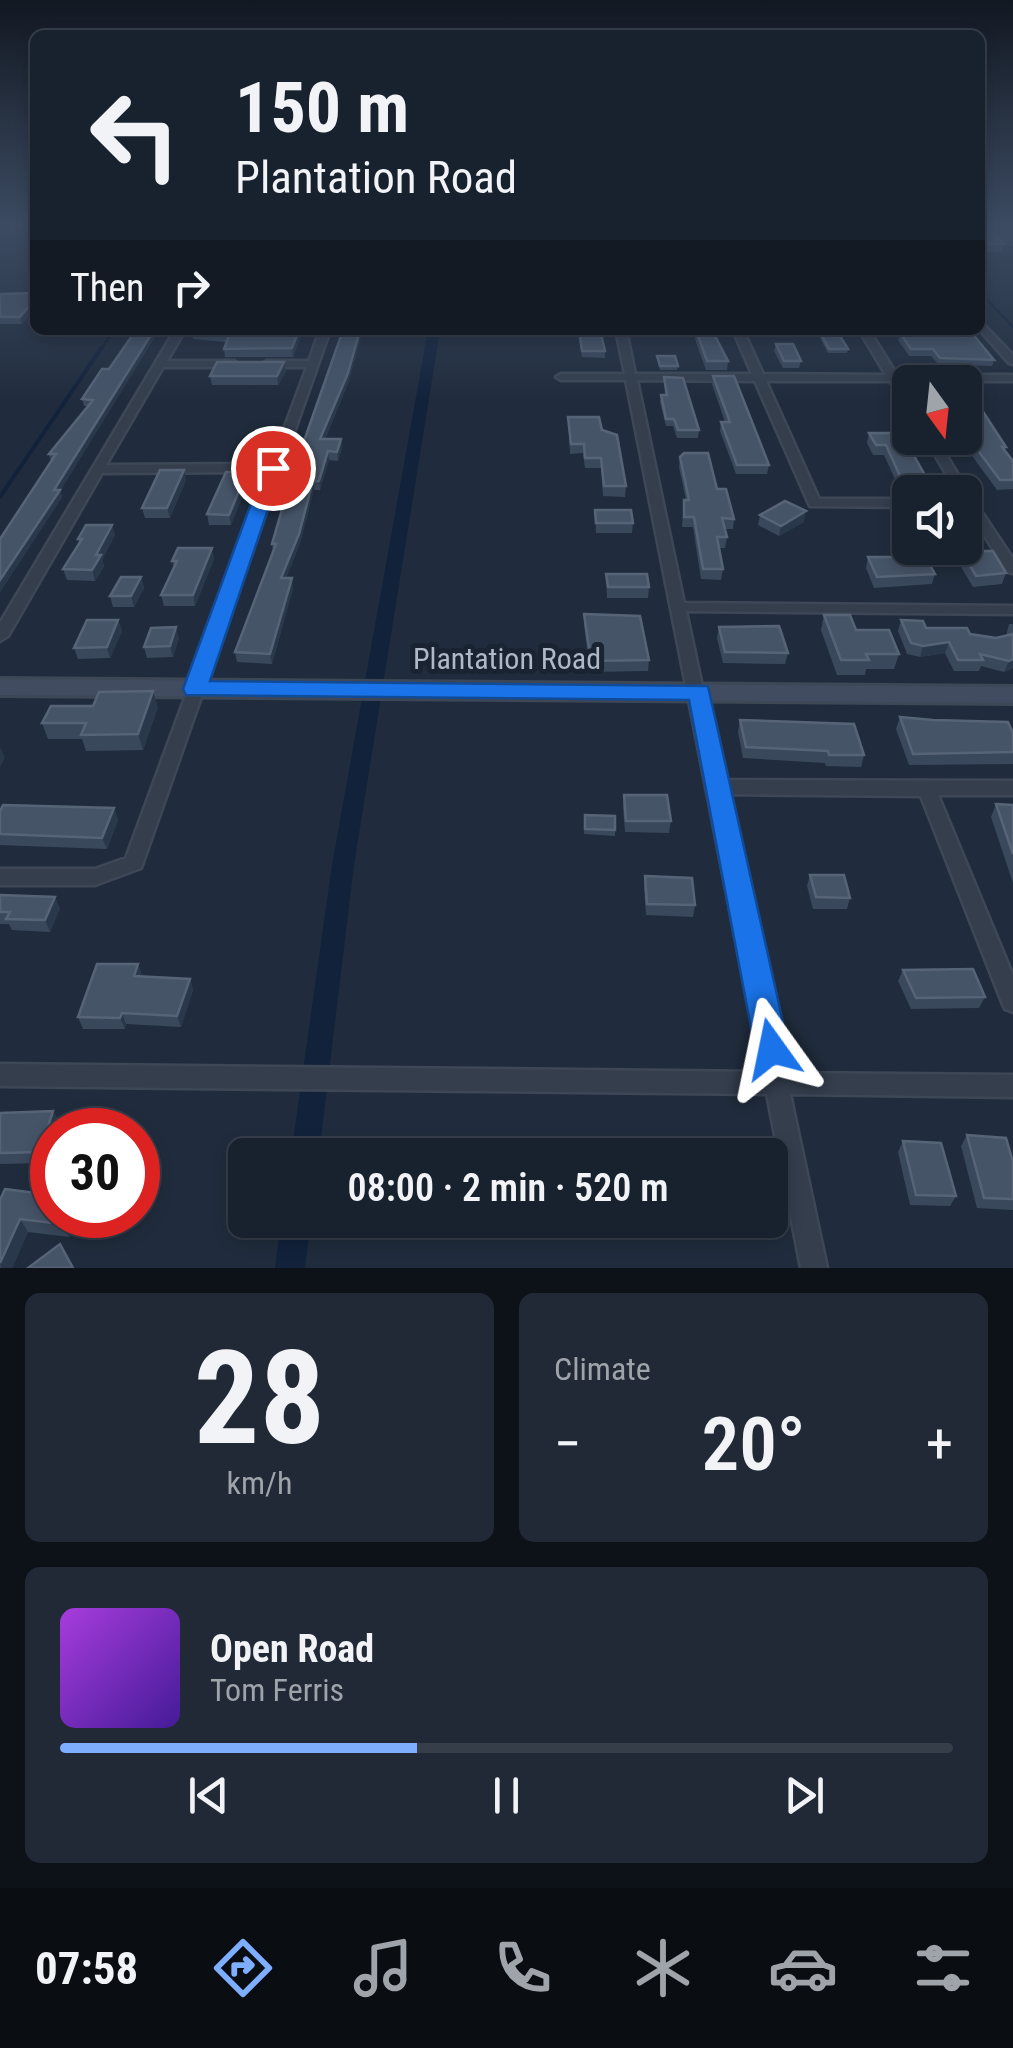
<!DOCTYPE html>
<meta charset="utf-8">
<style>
:root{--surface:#18212e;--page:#212936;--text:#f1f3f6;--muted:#9fa3aa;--line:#363e4a;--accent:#7daeff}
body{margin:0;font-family:"Roboto Condensed",sans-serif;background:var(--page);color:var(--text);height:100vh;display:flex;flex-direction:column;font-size:38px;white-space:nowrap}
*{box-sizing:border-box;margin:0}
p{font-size:32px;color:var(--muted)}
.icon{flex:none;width:55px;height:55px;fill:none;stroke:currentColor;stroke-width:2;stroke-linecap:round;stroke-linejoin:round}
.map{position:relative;height:1268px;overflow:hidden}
.sheet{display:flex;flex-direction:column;gap:25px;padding:25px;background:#0d1219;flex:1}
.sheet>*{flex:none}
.top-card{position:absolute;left:30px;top:30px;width:955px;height:305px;border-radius:15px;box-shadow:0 5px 15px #0003,0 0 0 2px var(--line);background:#18212e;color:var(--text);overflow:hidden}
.needle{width:65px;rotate:165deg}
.fabs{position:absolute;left:892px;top:365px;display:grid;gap:20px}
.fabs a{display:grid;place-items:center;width:90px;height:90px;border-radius:15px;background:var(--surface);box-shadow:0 5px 15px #0003,0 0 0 2px var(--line);font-size:50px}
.speed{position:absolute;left:30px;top:1108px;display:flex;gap:20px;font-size:50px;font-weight:700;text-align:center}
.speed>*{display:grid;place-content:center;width:130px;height:130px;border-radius:50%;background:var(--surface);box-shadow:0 5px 15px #0003,0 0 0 2px var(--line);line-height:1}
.speed .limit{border:15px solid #d22;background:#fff;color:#111}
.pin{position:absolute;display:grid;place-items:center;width:85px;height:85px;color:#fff;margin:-42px;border:5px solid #fff;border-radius:50%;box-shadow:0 2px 10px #0007}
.me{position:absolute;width:110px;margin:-55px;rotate:348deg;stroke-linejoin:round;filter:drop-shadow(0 0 8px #0008)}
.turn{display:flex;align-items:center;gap:35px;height:210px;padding:0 40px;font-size:45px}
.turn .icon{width:130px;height:130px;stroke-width:2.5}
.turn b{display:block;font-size:70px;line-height:85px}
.then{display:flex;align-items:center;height:95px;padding:0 40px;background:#0003;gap:20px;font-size:38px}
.big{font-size:75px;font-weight:600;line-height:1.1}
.sheet .tile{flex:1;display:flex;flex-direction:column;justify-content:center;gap:15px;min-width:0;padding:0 35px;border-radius:15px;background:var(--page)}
.sheet .dial{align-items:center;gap:0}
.dial b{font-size:130px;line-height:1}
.song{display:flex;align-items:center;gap:30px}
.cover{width:120px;height:120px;border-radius:15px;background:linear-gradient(135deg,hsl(280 70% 55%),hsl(260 70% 35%))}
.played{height:10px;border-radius:5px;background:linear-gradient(90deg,var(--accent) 40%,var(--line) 40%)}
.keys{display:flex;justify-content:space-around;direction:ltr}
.heat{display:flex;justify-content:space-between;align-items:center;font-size:55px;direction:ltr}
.sheet .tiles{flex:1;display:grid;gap:25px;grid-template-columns:1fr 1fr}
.tile:last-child{grid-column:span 2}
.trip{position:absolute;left:228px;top:1138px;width:560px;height:100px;border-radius:15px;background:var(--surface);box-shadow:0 5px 15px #0003,0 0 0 2px var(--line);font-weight:600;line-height:100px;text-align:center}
.menu{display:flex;height:160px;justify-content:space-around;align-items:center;background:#0a0d12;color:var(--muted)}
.menu .icon{width:70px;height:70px}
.menu .on{color:var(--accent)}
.menu b{font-size:45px;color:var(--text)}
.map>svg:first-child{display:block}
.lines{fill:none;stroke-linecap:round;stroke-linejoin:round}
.stream-far1{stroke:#12223b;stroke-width:2.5}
.stream{stroke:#12223b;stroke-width:4}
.canal{fill:#12223b;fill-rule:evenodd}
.street-casing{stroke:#3d4756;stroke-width:5}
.secondary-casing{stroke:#3d4756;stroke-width:6}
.street{fill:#343e4d;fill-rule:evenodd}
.secondary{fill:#414c60;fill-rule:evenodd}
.wall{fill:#3a485c}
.shaded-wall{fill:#2a384b}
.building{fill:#465468;stroke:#576477;stroke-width:2.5}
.route{fill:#1a73e8;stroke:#114b97;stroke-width:2.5}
.labels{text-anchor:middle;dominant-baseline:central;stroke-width:10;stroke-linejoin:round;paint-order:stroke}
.street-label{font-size:30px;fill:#afb8c9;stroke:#192331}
</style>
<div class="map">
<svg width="1013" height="1268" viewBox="0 0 1013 1268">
<rect width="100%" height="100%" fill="#202c3d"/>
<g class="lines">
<!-- stream-far1 -->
<path class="stream-far1" d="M980,292L1013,327
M101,349L114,330"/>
<!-- stream -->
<path class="stream" d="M0,497L102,347"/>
<!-- canal -->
<path class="canal" d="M428,330H440L354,865L319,1155H291L332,865Z
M281,1220H311L305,1268H275Z"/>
<defs>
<path id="street" d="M980,321L1013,355V364L1009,363L980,330Z
M175,330H185L167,361H234L239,364L234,367H163L106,465L271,464L307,367H267L262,364L267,361H309L320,330H330L141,868L95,885H0V869H95L126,858L268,472L102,473L8,636L0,641V623Z
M616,330H626L635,374H752L733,330H743L763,374L886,375L859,330H869L897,375H1013V381H901L910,396V408L906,407L890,381H766L819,499H910V507L810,506L755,381L637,380L684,603L1013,606V614L686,611L722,780L1013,781V795H938L1013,976V1012L1005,1009L1002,1002L921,796L725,794L785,1073L1013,1075V1097L790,1094L827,1268H801L767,1094L0,1086V1064L762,1072L626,380H561L556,377L561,374H625Z
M925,438H936L969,493L1013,559V573L1008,572L965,506V492H957Z"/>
<path id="secondary" d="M992,226H1005L1013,233V244Z
M0,679L1013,687V703L0,695Z"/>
</defs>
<!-- street casing -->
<use href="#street" class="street-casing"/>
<!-- secondary casing -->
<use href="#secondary" class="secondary-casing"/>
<!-- street -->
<use href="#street" class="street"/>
<!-- secondary -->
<use href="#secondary" class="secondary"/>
</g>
<!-- wall -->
<path class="wall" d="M980,226L1005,244L1002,252H980Z
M35,293L22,324H0V294Z
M136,330H159L60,491L62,497L0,592V539L51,462L49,454L88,406H84L82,399L109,369Z
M191,330H303L293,357H225L224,349L226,342L193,339Z
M578,330H600L605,351V358L582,357Z
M650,330H673V332H651Z
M696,330L728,361L727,370H706L695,339Z
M900,333L994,360L992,366L938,364L931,356H909L898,340Z
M821,334L848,349L847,353H828L820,338Z
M776,344L801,361L799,368H783L774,351Z
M657,356L678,366L677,370H660Z
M286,371L278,385H212L210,376Z
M713,376L769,465L767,474H736L720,431L721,422H725L712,384Z
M664,377L699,430L698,438H677L673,426H666L660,402L661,395H665Z
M349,381L325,439H341L342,448L338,461L329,460L320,490H314L300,543L286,578L293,588L272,664L237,662L235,652L273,551L272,544Z
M965,393L1006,447L1005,450L1013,461V489L997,490L959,438H965Z
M568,417L602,430L626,486L625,497L603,496L601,468H585L583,453L570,454Z
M869,433L926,477L923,487L898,486L884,455H873L867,443Z
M680,457L717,489L734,519L733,529H725L727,537L725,548H719L723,569L721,580L701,579L693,527H682L684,500H686L679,467Z
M186,480L170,518H145L142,508Z
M248,482L231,525H209L207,514Z
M595,510L633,523L632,533H596Z
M965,511L974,527L970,537H965Z
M760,515L804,522L779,536L758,525Z
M112,525L115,535L102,560L104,566L95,581L67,580L63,569L80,543L78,539Z
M898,551L935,574L932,584L874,588L866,568L868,557H896Z
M961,551L1006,573L1002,584L973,587L958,562Z
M214,559L195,606H164L161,595L174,568L172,561Z
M606,574L649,587L648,598H607Z
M141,577L144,588L134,607H113L110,596Z
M584,614L649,660L648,671L590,672L584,625Z
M824,615L856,630L899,654L894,669H866L865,675H837L821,630Z
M118,620L122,631L110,658L78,659L74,648Z
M901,620L926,628L996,638L1006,636L1009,624H1013V668L1004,672L981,666L979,671H954L945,653L920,657L907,654L898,631Z
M719,627L788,653L785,664L723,663L717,638Z
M179,638L173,657L147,658L144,647Z
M158,707L143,750L86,751L82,739H48L42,723Z
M900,717L1013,733V764L909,765L896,729Z
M740,720L864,755L861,767L826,766L825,763L743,758L738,732Z
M624,795L671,821L669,833L625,832L623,807Z
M996,804L1013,805V883L991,817Z
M114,808L118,820L107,849L0,845V811Z
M585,815L615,816V836L584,834Z
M810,875L850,898L847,909H813L807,886Z
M645,876L695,905L693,917L646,915L644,888Z
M0,895L60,908L50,932L12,930L9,924H0Z
M138,964L142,976L190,979L193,990L181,1027L126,1024L125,1029H83L78,1017Z
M903,970L985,997L979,1008L911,1009L898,981Z
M53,1111L59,1122L46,1163L0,1164V1113Z
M967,1135L1013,1162V1210L977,1208L961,1146Z
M903,1141L956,1196L950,1206L910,1205L898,1152Z
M0,1200L52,1215H90L69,1237L28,1232L12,1268H0Z"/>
<!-- shaded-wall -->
<path class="shaded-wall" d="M35,299V309L22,324L20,317Z
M154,330H159L60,491L62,497L0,592V580L54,490Z
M299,330H303L293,357L292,348Z
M360,330H363L349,381L321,447L320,439Z
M284,362L286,371L278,385L277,376Z
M341,439L342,448L338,461L337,452Z
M328,451L329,460L320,490L319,481Z
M184,470L186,480L170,518L167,508Z
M247,472L248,482L231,525L229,515Z
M313,481L314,490L300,543L282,588L281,578Z
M806,511L804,522L779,536L781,526Z
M112,525L115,535L102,560L104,566L95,581L92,570L96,555Z
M212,548L214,559L195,606L193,595Z
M141,577L144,588L134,607L131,596Z
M292,578L293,588L272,664L270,654Z
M118,620L122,631L110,658L107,647Z
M176,627L179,638L173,657L170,646Z
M949,642L945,653L920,657L923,646Z
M1013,659V668L1004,672L1009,661Z
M153,691L158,707L143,750L138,734Z
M0,747L5,758L0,767Z
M114,808L118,820L107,849L102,838Z
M55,897L60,908L50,932L45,920Z
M138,964L142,975L138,987L134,976Z
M190,979L193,990L181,1027L177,1016Z
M122,1013L126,1024L125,1029L120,1018Z
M53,1111L59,1122L57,1130H52V1143L46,1163L40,1152Z
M70,1215H90L69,1237L61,1224Z
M20,1219L28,1232L12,1268H1L0,1263Z"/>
<!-- building -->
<path class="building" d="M980,226H985L1005,244H980Z
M35,293V299L20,317H0V294Z
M136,330H154L54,490H60L0,580V539L56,454H49L93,400L82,399L102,369H109Z
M191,330H299L292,348L224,349L230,333Z
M343,330H360L348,373L320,439H341L337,452L328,451L319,481H313L299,534L281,578H292L270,654L235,652L276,544H272L291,478Z
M579,330H600L605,351H582Z
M696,330H712L728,361H707Z
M971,332L994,360L940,358L933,349H911L900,333Z
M821,334H839L848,349H829Z
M776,344H793L801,361H784Z
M657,356H675L678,366H660Z
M217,362H284L277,376H210Z
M713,376H734L769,465H737L721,422H730Z
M664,377L683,378L699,430H678L674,419H666L661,395H667Z
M965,393H971L1006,447H1002L1013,461V480H1000L965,433Z
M568,417H599L602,430L617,435L626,486H604L601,458H585L584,444H571Z
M869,433H901L926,477L900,476L886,445H876Z
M684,453H708L717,489H726L734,519L722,518L727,537H717L723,569H703L694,517H684V500H689L680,457Z
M160,470H184L167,508H142Z
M226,472H247L229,515L207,514Z
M785,501L806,511L781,526L760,515Z
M595,510H631L633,523H596Z
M965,511H966L974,527H965Z
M86,525H112L96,555H101L92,570L63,569L82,539H78Z
M178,548H212L193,595H161L177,561H172Z
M898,551H922L935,574L877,577L868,557H901Z
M961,551H993L1006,573L976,576Z
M606,574H647L649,587H608Z
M121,577H141L131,596H110Z
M584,614L640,616L649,660L591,661Z
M824,615H850L856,630H889L899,654H866L869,660H841Z
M87,620H118L107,647L74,648Z
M901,620L923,621L926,628H967L970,634L996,638L1013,634V659L1009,661L980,654L983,660H958L949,642L923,646L911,643Z
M779,626L788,653L725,652L719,627Z
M176,627L170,646L144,647L151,628Z
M153,691L138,734L81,735L86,723H42L51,706H93L99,692Z
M900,717L933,720L1008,722L1013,733V752L913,754Z
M740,720L854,724L864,755H829L828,751L746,747Z
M624,795H667L671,821H626Z
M996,804L1013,805V854Z
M3,805L114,808L102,838L0,834V811Z
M585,815L615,816V830L585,829Z
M810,875H844L850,898L816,897Z
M645,876L692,878L695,905L647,904Z
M0,895L55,897L45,920L6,919L10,912H0Z
M97,964H138L134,976L190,979L177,1016L122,1013L120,1018L78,1017Z
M973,969L985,997L916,998L903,970Z
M53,1111L40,1152L0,1153V1113Z
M967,1135L1006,1138L1013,1162V1199L984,1198Z
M903,1141L941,1143L956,1196L916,1195Z
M5,1189L52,1195V1215H70L61,1224L20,1219L0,1263V1200Z
M60,1244L73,1268H28Z"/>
<!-- sky -->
<linearGradient id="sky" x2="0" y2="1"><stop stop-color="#121822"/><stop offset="0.56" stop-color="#3c4b62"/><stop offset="1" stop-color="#3c4b62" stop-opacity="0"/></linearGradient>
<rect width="1013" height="403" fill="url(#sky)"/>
<!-- route -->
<path class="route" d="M273,462L282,468L210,681L708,686L789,1049L784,1060L772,1065L760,1060L755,1049L689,700L186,695L183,689L264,468Z"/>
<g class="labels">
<!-- street labels -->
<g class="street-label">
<text x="507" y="658">Plantation Road</text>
</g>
</g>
</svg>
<div class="fabs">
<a><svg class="needle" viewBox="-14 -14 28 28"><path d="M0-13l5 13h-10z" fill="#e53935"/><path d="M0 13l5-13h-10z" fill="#9fa3aa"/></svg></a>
<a><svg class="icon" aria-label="sound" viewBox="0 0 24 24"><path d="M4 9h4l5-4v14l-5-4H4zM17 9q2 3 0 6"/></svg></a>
</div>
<div class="speed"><div class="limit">30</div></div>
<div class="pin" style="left:273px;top:468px;background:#d93025"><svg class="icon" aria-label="arrive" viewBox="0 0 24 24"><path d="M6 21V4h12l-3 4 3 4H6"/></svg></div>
<svg class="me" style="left:772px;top:1049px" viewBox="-20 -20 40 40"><path d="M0-17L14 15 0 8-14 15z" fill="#1a73e8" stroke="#fff" stroke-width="4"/></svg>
<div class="trip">08:00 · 2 min · 520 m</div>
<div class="top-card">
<div class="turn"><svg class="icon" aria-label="left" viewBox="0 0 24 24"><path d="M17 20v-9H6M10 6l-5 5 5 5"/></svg><div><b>150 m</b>Plantation Road</div></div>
<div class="then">Then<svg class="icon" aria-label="right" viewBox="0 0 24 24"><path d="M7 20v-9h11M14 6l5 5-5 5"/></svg></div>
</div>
</div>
<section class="sheet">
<div class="tiles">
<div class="tile dial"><b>28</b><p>km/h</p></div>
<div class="tile"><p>Climate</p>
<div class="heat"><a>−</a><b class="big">20°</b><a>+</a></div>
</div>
<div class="tile">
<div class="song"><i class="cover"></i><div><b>Open Road</b><p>Tom Ferris</p></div></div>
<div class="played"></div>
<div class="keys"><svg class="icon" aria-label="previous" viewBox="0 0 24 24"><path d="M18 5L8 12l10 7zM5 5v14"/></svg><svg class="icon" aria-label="pause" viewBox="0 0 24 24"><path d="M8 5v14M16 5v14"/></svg><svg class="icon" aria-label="next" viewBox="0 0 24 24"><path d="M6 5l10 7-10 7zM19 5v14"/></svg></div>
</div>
</div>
</section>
<nav class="menu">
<b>07:58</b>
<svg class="icon on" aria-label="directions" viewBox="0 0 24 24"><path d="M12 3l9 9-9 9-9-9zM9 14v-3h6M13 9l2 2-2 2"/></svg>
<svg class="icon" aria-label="music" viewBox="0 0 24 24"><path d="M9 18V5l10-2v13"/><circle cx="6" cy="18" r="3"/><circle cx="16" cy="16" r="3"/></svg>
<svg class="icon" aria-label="phone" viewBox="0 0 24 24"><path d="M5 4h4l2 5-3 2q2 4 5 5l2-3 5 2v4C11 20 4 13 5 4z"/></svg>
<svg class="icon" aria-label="climate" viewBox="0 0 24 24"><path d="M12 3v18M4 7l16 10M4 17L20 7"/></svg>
<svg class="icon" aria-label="car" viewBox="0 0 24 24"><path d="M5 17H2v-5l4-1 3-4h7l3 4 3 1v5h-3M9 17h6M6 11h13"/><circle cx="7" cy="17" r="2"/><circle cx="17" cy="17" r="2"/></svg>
<svg class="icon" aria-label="filters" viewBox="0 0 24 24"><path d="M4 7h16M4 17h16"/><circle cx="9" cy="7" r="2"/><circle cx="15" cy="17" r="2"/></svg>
</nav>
